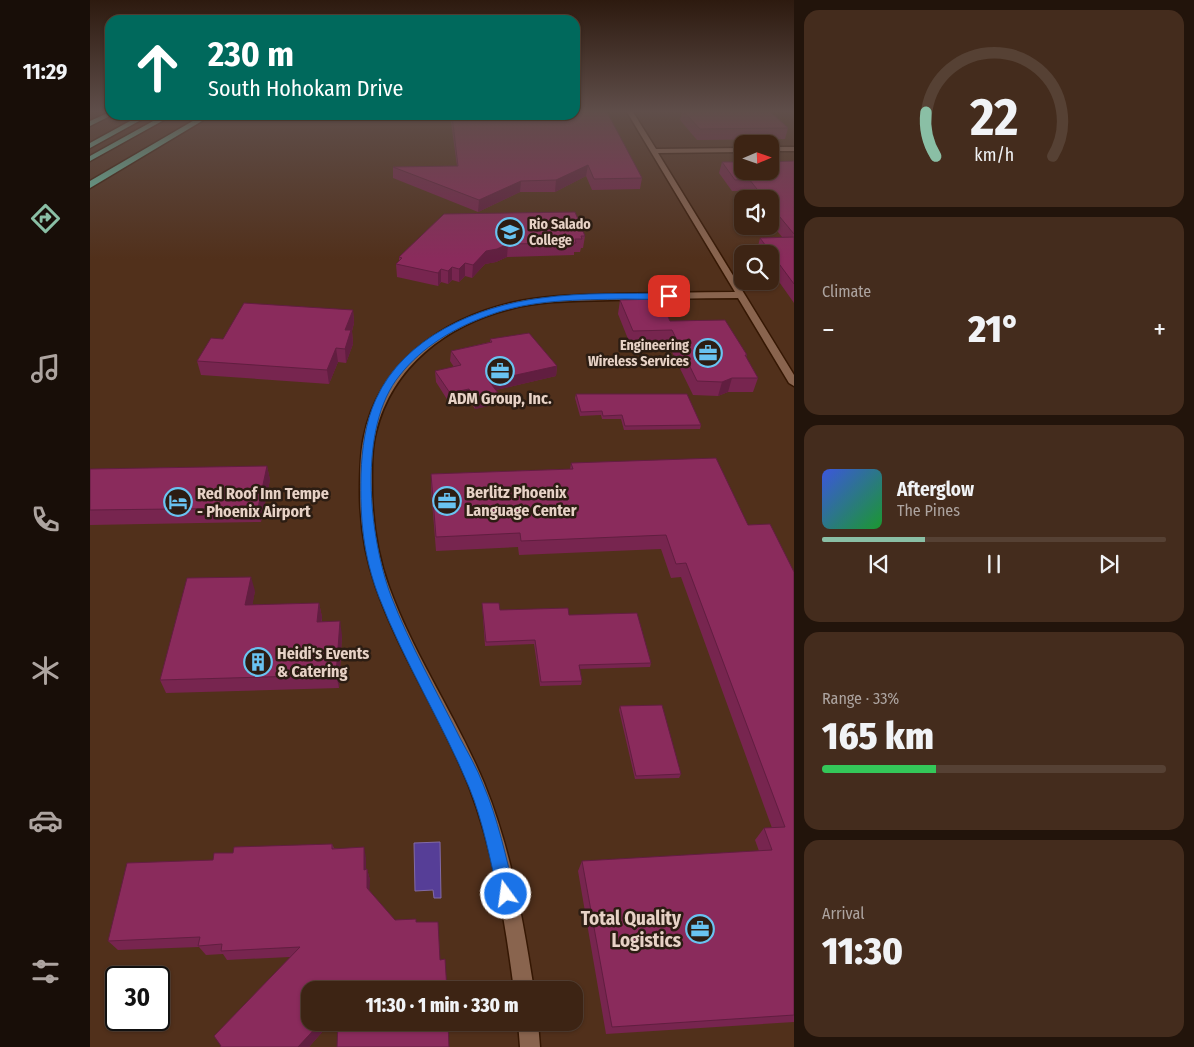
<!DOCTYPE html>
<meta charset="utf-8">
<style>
:root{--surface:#3d2414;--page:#442c1d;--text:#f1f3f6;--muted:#ada4a0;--line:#564134;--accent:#8abfa5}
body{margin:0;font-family:"Fira Sans Condensed",sans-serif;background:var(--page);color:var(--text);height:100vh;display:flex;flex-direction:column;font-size:19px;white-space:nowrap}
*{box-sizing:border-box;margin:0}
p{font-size:16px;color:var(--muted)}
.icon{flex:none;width:28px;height:28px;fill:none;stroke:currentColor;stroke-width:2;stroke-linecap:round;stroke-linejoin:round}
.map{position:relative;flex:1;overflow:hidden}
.panel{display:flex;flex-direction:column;gap:10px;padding:10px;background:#22140b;width:400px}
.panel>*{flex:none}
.guide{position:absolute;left:15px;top:15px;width:475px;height:105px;border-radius:15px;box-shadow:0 1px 4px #0004,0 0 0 1px var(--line);background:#00695c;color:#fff;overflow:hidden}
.needle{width:32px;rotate:88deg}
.tools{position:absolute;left:644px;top:135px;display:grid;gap:10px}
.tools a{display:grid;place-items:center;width:45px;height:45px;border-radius:10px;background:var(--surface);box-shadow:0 1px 4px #0004,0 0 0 1px var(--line);font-size:25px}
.speed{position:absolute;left:15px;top:966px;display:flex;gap:10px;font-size:25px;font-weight:700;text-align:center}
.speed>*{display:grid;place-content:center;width:65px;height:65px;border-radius:50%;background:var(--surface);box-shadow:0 1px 4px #0004,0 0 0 1px var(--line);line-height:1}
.speed .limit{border:2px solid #111;border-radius:8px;background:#fff;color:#111}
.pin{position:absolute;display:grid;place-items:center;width:42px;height:42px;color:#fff;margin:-21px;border-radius:10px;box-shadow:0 2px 8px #0006}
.me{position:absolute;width:55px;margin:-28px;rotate:346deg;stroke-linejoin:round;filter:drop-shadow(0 0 4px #0008)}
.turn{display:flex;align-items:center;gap:18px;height:105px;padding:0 20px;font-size:22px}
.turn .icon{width:65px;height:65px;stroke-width:2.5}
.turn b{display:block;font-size:35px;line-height:42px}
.big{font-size:38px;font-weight:800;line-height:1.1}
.panel .card{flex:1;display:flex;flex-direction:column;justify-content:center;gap:8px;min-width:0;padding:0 18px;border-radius:15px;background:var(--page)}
.panel .dial{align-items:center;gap:0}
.dial svg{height:130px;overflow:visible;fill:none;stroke:var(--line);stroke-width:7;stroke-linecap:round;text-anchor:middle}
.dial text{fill:var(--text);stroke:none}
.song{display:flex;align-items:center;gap:15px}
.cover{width:60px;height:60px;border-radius:8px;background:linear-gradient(135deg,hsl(230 70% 55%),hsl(130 70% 35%))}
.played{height:5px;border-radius:2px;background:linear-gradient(90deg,var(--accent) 30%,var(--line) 30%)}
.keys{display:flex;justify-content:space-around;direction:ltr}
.heat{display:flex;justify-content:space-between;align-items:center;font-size:28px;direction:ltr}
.charge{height:8px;border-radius:4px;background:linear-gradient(90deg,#34c759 33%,var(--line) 0)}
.trip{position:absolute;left:211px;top:981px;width:282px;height:50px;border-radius:15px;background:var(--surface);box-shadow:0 1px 4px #0004,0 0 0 1px var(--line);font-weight:800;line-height:50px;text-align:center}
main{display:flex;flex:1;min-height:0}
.tab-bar{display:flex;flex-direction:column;width:90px;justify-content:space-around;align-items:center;background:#180e08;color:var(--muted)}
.tab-bar .icon{width:35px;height:35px}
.tab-bar .selected{color:var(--accent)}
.tab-bar b{font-size:22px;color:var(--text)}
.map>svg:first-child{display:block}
.water{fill:#563e97;stroke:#826aa5}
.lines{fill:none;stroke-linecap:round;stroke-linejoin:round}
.street-casing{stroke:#351703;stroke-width:3}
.highway-casing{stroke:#351703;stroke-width:3}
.street{fill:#89644e;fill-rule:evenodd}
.highway{fill:#6ad0b2;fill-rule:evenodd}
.wall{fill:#77254f}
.shaded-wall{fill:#611e40}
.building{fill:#8a2b5c;stroke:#611e40}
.route{fill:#1a73e8;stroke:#114b97}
.labels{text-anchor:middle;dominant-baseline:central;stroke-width:5;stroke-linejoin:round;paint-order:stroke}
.far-poi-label{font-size:14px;font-weight:bold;fill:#e7d2c6;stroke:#2c1d13;text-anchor:start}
.poi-label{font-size:16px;font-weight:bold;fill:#e7d2c6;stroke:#2c1d13;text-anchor:start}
.near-poi-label{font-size:19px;font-weight:bold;fill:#e7d2c6;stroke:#2c1d13;text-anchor:end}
</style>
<main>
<nav class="tab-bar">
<b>11:29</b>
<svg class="icon selected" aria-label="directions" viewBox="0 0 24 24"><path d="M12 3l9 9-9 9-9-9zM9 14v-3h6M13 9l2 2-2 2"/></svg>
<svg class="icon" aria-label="music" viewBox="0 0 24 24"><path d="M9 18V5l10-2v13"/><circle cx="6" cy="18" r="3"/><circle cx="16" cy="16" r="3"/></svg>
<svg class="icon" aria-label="phone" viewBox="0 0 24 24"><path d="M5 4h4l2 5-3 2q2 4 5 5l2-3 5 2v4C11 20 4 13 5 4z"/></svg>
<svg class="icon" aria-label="climate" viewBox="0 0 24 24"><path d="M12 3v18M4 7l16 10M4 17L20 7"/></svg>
<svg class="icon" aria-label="car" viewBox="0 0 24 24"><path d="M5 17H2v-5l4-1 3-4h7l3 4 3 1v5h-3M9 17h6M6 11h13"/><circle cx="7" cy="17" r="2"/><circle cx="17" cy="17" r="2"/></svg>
<svg class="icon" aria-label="filters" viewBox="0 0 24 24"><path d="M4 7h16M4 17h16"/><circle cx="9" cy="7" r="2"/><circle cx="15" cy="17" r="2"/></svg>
</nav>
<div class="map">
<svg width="704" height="1047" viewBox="0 0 704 1047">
<rect width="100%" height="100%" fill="#51301b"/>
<!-- water -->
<path class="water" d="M350,842L351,898H344L343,890L325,891L324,843Z"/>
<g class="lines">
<defs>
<path id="street" d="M537,112H543L566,149L652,148V152L568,153L704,375V386L699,383L648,298C606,298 563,299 521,300C488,301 453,300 420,309C357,325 302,366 286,432C281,451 282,473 282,493C283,525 288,557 299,587C324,656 366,716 394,783C421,849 433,920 444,990H424C415,921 404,851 379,786C352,717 310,656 286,587C275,556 270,524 270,492C270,473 270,454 274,436C289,364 352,319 421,303C455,295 492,295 527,294C566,293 606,292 645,292Z
M680,147H704V151H680Z
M428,1022H448L450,1047H430Z"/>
<path id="highway" d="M20,112V115H22L0,126V121Z
M51,115H60L0,148V143Z
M74,115H83L0,161V156Z
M113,115H122L0,188V181Z"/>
</defs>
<!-- street casing -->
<use href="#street" class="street-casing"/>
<!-- highway casing -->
<use href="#highway" class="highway-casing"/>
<!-- street -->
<use href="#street" class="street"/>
<!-- highway -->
<use href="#highway" class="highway"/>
</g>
<!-- wall -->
<path class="wall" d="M592,112H681L698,128L695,139L607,140L590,120Z
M360,115H485L552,178L550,189L502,190L496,176L465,192H430L388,212L303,178V167L367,166Z
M704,161V303L680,269V254H669L667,250L670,238L692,237L680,222V199H662L656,191H642L629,173L632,162Z
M354,214L495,236L493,248H491L490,252H484V255L417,257L406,262L395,264L382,278L375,276L369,282L362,280L358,284L351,282L348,286L307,277L306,264L309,261V257Z
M530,300L580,321L657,355L656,357L668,378L663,392H638L628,396L603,395L578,344H540L528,314Z
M263,310L264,323L262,331L263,344L256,363L248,362L239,384L111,375L107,361L133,339Z
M400,339L467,366L466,376L406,390L407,404L385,409L379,400L360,404L346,382L345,371L364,367L360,361L361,351L400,342Z
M486,394L611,425L610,429L534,430L531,419H512L511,415L490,416L485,398Z
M481,463L658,525L704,572V1022L516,1034L488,871L492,861L669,851L665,840L674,828H682L591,577L581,578L571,549L429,555L428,547L346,551L341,489V474L480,469Z
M177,466L180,480L171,522L0,525V469Z
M165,591L162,605L229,603L232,617V622L252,635L249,688L76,693L70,680Z
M392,603L410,610L479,615L561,663L560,667L489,669L492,681L491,685L450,686L444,644L395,646Z
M530,706L591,774L589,778L545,779L529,710Z
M242,844L244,848L276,858V869H277L280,880L220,990V1022H241L219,1047L200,957L137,960L133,954L116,955L109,947L28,950L18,941L123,860L143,853Z"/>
<!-- shaded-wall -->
<path class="shaded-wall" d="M498,165L496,176L465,192L466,180Z
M431,181L430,192L388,212L389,200Z
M418,244L417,257L406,262L395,264L382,278L383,265L396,251Z
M375,263V276L369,282V269Z
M362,267V280L358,284V271Z
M351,269V282L348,286V273Z
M263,310L264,323L262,331L263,344L256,363L255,349V330Z
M246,348L248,362L239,384L237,370Z
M467,366L466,376L398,392L399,381Z
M642,378L638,392L628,396L632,382Z
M379,389V400L360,404V393Z
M408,393L407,404L385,409V398Z
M177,466L180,480L171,522L168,508Z
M161,577L165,591L160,619L155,605Z
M229,603L232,617L230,636L227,622Z
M250,621L252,635L249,688L246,675Z
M274,847L276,858V880L274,870Z
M277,869L280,880L279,898L277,888Z
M231,1022H241L219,1047H208Z"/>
<!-- building -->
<path class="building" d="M485,112H517L552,178L504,179L498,165L466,180L431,181L389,200L303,167L368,166L362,115H485Z
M594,112H681L698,128L610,129Z
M704,161V234L680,205V199H675L659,179L645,180L632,162H652V171H680V162Z
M485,212L495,236H491L492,239H485L486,243L418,244L407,249L396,251L383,265L375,263L369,269L362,267L358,271L351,269L348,273L306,264L312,258L309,257L354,214Z
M704,237V284L670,238Z
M570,299L580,321L635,320L657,355H655L668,378H642L632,382L607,381L582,330L543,331L530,300Z
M154,303L263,310L255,330H261L255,349L246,348L237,370L107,361L121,338L133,339Z
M439,333L467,366L399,381L408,393L385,398L379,389L360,393L345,371L371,365L361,351L402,342L400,339Z
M486,394H597L611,425L535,426L532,415L513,416L512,411L491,412Z
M626,458L658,525L680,524L704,572V1015L522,1027L492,861L682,850L674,828L695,827L596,563L586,564L576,535L431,541L430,533L346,537L341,474L483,469L481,463Z
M177,466L168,508L0,510V469Z
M161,577L155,605L229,603L227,622L250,621L246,675L70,680L97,578Z
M392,603H409L410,610L478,608L479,615L547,613L561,663L489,665L492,681L451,682L445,640L396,642Z
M572,705L591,774L546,776L530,706Z
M242,844V849L274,847V870L277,869V888L305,920L326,919V922H348L350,960L355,959L357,990H220V1022H231L208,1047H130L131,1046L124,1036L210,947L131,951L132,944L108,946L110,937L18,941L37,863L123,860L124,853H143L144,847Z
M248,1022H358L359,1047H247Z"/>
<!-- sky -->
<linearGradient id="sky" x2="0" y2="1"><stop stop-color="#2d1a0f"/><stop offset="0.43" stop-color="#5f4e4a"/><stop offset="1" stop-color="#5f4e4a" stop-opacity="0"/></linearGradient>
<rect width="704" height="259" fill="url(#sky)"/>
<!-- route -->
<path class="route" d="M579,293L582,294V298C567,300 551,299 535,299C489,300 441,299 397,316C364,328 332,347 310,375C267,427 279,537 301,596C320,645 347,692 370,738C378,753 387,768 393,784C408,819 416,857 425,894L422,900L416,903L411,900L408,894C400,859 393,821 379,787C352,722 314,662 289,597C273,555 270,519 271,474C272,449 275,423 286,399C314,337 387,306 451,298C493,292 537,294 579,293Z"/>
<!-- icons -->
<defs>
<symbol id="university-ring" viewBox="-11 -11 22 22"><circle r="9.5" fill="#2c1d13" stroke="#69c3f1" stroke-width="1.5"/><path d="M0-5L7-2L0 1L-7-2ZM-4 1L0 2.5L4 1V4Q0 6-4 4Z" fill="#69c3f1"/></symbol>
<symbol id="office-ring" viewBox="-11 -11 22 22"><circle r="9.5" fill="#2c1d13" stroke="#69c3f1" stroke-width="1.5"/><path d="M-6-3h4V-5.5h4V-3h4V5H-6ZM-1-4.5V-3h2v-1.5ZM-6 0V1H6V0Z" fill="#69c3f1"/></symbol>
<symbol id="hotel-ring" viewBox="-11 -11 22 22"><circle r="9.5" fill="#2c1d13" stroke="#69c3f1" stroke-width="1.5"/><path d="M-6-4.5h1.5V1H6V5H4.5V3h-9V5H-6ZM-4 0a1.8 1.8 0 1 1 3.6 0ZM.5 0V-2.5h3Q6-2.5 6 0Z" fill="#69c3f1"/></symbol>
<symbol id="building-ring" viewBox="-11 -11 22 22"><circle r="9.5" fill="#2c1d13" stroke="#69c3f1" stroke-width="1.5"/><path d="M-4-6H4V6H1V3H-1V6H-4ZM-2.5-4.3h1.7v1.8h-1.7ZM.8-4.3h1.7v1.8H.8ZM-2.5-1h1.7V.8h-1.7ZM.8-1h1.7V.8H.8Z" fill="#69c3f1"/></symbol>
</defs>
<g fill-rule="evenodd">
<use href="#university-ring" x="404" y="216" width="32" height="32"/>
<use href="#office-ring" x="602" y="337" width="32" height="32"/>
<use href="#office-ring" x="394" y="355" width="32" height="32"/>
<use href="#office-ring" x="341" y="485" width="32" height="32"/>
<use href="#hotel-ring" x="72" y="486" width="32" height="32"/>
<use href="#building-ring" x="152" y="646" width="32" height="32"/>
<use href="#office-ring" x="594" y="913" width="32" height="32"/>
</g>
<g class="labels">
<!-- far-poi labels -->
<g class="far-poi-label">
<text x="439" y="224">Rio Salado<tspan x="439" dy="16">College</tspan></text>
<text x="599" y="345" text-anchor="end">Engineering<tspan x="599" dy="16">Wireless Services</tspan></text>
</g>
<!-- poi labels -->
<g class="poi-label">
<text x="410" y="398" text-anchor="middle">ADM Group, Inc.</text>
<text x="376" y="492">Berlitz Phoenix<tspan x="376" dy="18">Language Center</tspan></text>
<text x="107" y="493">Red Roof Inn Tempe<tspan x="107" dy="18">- Phoenix Airport</tspan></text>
<text x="187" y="653">Heidi's Events<tspan x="187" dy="18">&amp; Catering</tspan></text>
</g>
<!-- near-poi labels -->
<g class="near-poi-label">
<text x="591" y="918">Total Quality<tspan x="591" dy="22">Logistics</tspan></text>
</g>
</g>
</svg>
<div class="tools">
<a><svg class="needle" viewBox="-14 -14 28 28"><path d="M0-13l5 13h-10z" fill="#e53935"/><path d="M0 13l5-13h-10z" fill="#ada4a0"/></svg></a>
<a><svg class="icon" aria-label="sound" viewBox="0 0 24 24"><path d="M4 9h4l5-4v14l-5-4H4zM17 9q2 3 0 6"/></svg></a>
<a><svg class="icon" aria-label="search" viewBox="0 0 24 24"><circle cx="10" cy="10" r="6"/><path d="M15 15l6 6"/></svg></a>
</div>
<div class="speed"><div class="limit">30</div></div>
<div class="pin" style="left:579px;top:296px;background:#d93025"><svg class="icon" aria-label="arrive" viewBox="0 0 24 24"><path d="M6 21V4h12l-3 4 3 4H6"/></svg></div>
<svg class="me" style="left:416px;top:894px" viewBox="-20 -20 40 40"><circle r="17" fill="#1a73e8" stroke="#fff" stroke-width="3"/><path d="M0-11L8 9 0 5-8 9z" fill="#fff"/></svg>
<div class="trip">11:30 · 1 min · 330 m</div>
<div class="guide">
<div class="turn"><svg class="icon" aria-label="ahead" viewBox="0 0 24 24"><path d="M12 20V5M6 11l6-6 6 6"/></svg><div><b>230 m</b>South Hohokam Drive</div></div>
</div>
</div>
<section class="panel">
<div class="card dial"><svg viewBox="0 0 100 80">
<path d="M14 69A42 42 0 1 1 86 69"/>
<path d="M14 69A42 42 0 0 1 8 42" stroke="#8abfa5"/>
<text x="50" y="56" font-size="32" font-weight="700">22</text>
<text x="50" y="72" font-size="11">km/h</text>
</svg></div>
<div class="card"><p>Climate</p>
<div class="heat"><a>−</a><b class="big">21°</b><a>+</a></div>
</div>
<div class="card">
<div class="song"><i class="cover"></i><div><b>Afterglow</b><p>The Pines</p></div></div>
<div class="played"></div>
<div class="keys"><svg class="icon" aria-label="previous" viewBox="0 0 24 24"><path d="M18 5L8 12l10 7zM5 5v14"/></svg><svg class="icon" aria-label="pause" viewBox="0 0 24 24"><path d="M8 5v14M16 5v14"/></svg><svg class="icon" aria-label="next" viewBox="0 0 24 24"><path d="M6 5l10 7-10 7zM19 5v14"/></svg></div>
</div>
<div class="card"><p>Range · 33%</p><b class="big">165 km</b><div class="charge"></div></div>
<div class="card"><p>Arrival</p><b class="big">11:30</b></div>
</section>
</main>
